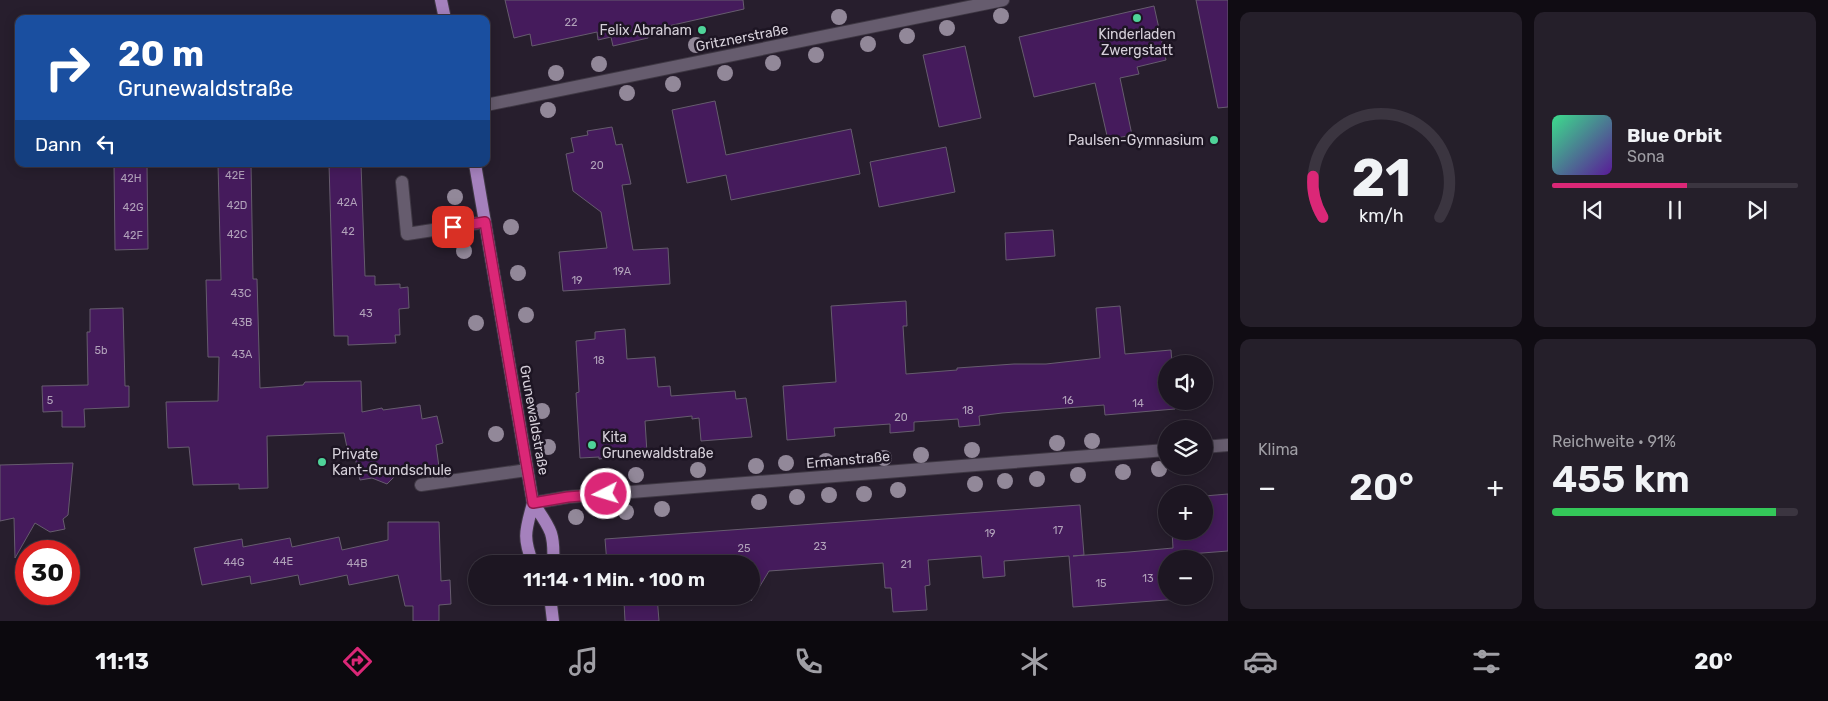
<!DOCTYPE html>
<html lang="de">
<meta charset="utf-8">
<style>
:root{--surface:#1d1622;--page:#251f2a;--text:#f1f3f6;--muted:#a09fa5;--line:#3b3540;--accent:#db2777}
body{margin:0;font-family:Rubik,sans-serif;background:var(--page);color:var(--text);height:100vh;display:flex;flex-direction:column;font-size:19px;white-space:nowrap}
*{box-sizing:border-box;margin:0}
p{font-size:16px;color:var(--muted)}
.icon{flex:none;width:28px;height:28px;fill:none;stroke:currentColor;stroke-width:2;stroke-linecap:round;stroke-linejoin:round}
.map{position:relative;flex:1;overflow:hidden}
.side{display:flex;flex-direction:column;gap:12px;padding:12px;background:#100c13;width:600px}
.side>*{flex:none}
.banner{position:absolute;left:15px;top:15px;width:475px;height:152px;border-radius:10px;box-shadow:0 2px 12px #0003,0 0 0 1px var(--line);background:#1a4fa0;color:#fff;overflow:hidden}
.controls{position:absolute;left:1158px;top:355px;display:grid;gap:10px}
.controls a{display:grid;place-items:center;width:55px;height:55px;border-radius:50%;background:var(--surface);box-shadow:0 2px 12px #0003,0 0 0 1px var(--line);font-size:25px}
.speed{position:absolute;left:15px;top:540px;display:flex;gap:10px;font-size:25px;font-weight:700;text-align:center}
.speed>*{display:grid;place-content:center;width:65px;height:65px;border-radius:50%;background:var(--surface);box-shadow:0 2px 12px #0003,0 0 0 1px var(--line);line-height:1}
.speed .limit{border:8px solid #d22;background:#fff;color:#111}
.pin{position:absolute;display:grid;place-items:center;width:42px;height:42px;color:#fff;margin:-21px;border-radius:10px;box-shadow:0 2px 8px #0006}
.me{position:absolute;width:55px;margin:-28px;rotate:265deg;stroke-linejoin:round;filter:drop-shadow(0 0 4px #0008)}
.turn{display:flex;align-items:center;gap:18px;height:105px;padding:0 20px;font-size:22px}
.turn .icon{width:65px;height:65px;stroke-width:2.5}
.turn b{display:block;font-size:35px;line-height:42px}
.then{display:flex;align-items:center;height:48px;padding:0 20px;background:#0003;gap:10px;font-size:19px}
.big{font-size:38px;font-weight:600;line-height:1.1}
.side .card{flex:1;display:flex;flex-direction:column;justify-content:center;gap:8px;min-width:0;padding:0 18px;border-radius:10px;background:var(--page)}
.side .dial{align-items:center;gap:0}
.dial svg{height:130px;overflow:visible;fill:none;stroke:var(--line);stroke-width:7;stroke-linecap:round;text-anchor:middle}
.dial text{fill:var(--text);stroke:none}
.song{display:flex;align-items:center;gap:15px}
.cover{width:60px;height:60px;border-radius:8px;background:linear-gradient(135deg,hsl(150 70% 55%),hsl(270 70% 35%))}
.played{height:5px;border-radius:2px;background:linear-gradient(90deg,var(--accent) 55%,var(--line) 55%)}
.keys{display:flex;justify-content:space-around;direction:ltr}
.heat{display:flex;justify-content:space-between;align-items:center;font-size:28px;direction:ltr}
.charge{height:8px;border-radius:4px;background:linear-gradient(90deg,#34c759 91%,var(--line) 0)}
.side .tiles{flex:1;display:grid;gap:12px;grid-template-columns:repeat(2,1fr)}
.trip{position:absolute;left:468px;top:555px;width:292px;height:50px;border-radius:25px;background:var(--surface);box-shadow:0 2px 12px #0003,0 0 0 1px var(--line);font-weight:600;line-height:50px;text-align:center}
.tab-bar{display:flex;height:80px;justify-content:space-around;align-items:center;background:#0c090e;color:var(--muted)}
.tab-bar .icon{width:35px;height:35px}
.tab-bar .selected{color:var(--accent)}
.tab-bar b{font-size:22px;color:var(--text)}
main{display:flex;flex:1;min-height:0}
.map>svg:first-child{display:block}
.building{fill:#451b5c;stroke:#665c6e}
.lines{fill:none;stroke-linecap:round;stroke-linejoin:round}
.minor-casing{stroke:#3f3844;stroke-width:14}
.major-casing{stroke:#3f3844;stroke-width:14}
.minor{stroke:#665c6e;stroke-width:12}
.major{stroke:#a581bd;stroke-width:12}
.tree{fill:#928899}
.route-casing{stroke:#8e194d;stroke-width:12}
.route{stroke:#db2777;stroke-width:9}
.poi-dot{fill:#4fd399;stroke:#1d1523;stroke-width:2}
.labels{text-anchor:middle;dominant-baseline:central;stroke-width:5;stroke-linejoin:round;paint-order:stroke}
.number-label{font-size:11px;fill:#b1a2ba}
.poi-label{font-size:14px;fill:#d5cfd9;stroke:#1d1523;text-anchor:end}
.street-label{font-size:14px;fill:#d5cfd9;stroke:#1d1523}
</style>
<main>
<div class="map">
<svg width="1228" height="621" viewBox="0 0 1228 621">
<rect width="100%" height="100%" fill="#271e2d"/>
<!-- building -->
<path class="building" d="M505,0H743L744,9L646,31L648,38L613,46L611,37L598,40L597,32L532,46L530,34L514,38Z
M1196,0H1228V107L1218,108Z
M1154,6L1166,60L1137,67L1139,74L1120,78L1132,135L1108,140L1095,83L1034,97L1019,37Z
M965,46L981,118L939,127L923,55Z
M715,101L726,155L851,129L860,174L731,200L726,175L687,183L672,110Z
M612,127L616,145L622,144L631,184L622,185L633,250L668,248L670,284L563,291L559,252L607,248L601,212L573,191L566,154L574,152L571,138L588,135L587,131Z
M946,147L955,192L879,207L870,162Z
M114,164H147L148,249L115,250Z
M218,164H251L253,279H257L260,388L303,385L305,382L361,381L362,412L382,408L383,410L420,405L422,419L437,416L443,443L436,445L439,467L396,475L387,484L372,478L360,480L355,457H349L344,433L267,436L268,488L239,489V484L193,485L189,447L168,448L166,402L218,401L219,357H208L206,280H221Z
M329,164H361L365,276H375V285L400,284V288L408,287L409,308L399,309L400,335H395L396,343L348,345V336H334Z
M1053,230L1055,256L1006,260L1005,233Z
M906,301L907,326H903L906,374L957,370V368L1014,364H1046L1100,358L1096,308L1120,306L1125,354L1171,350L1172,364H1166V401H1175V409L1105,415L1104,405L1002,413L979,416L980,425L959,427L958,419L914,422V431L890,433V424L834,428L835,436L787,440L783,386L836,382L831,306Z
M123,308L125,386H129V407L84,409L85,427H62V411L43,412L42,386L88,385L87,332H90V309Z
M625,329L627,359L655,357L658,387L670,386L671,396L735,391L736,399L746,398L752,437L701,441L699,418L692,419V416L645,421L647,453L599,459V457L580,458L576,393L579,392L576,341L595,339V332Z
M73,463L68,515L63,519L65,529L50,532L35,523L15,558L14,518L0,521V465Z
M1228,494V551L1189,554L1190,559H1166V596H1192L1193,598L1073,607L1069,556L1004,561L1005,576L983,578L981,556L928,560L930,585L925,586L927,610L893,612L891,588H885L883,563L769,571L751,601V564H607L605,539L1080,505L1084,555L1073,556L1129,552L1173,548L1172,531H1204V496Z
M388,522H439L441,581L450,580L451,604L439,605V621H413V606H405L398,575L349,585L347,575L300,585L298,575L251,584L250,576L202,585L194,548L242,539L243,547L290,538L292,547L339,537L342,550L388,540Z
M610,596H657L659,621H625L624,602L610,603Z"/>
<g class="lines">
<defs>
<path id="minor" d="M486,105L1003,0
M402,182L407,234L485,222
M1204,447L1228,445
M421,485L527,470
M533,503L568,497L1166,450"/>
<path id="major" d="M441,0L445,19
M475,164L533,503C526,530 522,536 533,564
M533,503C550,528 555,532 553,564
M550,596L553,621"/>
</defs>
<!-- minor casing -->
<use href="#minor" class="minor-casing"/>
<!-- major casing -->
<use href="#major" class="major-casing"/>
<!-- minor -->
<use href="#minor" class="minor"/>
<!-- major -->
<use href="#major" class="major"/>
</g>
<!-- trees -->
<g class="tree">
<circle cx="1001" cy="16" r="8"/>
<circle cx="839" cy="17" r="8"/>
<circle cx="947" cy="28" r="8"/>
<circle cx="907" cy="36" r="8"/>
<circle cx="868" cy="44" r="8"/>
<circle cx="696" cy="45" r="8"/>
<circle cx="816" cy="55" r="8"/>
<circle cx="773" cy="63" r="8"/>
<circle cx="599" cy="64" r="8"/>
<circle cx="556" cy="73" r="8"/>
<circle cx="725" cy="73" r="8"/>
<circle cx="673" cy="84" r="8"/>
<circle cx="627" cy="93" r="8"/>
<circle cx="548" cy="110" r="8"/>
<circle cx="455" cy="197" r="8"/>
<circle cx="511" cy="227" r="8"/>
<circle cx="464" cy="251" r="8"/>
<circle cx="518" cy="273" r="8"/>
<circle cx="526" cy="315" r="8"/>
<circle cx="476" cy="323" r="8"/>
<circle cx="542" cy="411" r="8"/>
<circle cx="496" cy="434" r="8"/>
<circle cx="1092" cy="441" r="8"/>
<circle cx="1057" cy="443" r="8"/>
<circle cx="548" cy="447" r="8"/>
<circle cx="972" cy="450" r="8"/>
<circle cx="921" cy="455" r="8"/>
<circle cx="884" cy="458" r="8"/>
<circle cx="826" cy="461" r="8"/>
<circle cx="786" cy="463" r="8"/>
<circle cx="756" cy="466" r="8"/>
<circle cx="1159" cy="469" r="8"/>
<circle cx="698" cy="470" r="8"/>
<circle cx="1123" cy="472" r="8"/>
<circle cx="636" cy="475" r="8"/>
<circle cx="1078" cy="475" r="8"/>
<circle cx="1037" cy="479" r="8"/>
<circle cx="1005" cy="481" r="8"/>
<circle cx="975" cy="484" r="8"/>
<circle cx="898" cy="490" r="8"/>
<circle cx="864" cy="494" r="8"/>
<circle cx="829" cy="495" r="8"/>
<circle cx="797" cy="497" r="8"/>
<circle cx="759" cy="502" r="8"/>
<circle cx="662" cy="509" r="8"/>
<circle cx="626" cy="512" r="8"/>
<circle cx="576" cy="517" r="8"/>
</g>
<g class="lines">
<defs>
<path id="route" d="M453,227L485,222L533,503L568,497L606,494"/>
</defs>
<!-- route casing -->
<use href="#route" class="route-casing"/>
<!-- route -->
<use href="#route" class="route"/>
</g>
<!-- markers -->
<g class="poi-dot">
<circle cx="1137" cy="18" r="5"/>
<circle cx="702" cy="30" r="5"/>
<circle cx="1214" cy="140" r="5"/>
<circle cx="592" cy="445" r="5"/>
<circle cx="322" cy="462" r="5"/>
</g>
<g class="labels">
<!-- number labels -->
<g class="number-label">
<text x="571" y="22">22</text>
<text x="597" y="165">20</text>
<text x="235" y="175">42E</text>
<text x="131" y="178">42H</text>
<text x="347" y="202">42A</text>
<text x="237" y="205">42D</text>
<text x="133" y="207">42G</text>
<text x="348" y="231">42</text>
<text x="237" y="234">42C</text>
<text x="133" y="235">42F</text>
<text x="622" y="271">19A</text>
<text x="577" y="280">19</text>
<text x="241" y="293">43C</text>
<text x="366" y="313">43</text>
<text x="242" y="322">43B</text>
<text x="101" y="350">5b</text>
<text x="242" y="354">43A</text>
<text x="599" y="360">18</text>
<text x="50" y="400">5</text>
<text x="1068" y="400">16</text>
<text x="1138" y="403">14</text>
<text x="968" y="410">18</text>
<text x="901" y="417">20</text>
<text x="1058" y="530">17</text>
<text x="990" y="533">19</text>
<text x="820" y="546">23</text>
<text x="744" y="548">25</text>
<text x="283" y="561">44E</text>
<text x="234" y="562">44G</text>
<text x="357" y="563">44B</text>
<text x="906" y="564">21</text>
<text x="1148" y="578">13</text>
<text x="1101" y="583">15</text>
</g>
<!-- poi labels -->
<g class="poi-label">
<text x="692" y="30">Felix Abraham</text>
<text x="1137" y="34" text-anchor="middle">Kinderladen<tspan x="1137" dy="16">Zwergstatt</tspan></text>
<text x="1204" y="140">Paulsen-Gymnasium</text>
<text x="602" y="437" text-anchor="start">Kita<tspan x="602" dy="16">Grunewaldstraße</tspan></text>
<text x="332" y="454" text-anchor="start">Private<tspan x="332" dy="16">Kant-Grundschule</tspan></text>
</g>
<!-- street labels -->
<g class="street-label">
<text transform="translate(742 38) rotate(-11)">Gritznerstraße</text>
<text transform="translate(534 420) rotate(80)">Grunewaldstraße</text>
<text transform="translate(848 460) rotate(-5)">Ermanstraße</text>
</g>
</g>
</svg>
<div class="controls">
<a><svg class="icon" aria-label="sound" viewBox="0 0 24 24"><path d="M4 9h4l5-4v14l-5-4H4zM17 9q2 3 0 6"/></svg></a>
<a><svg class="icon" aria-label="layers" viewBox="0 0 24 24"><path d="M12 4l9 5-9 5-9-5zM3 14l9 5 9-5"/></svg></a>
<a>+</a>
<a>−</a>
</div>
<div class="speed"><div class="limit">30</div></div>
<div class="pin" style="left:453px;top:227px;background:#d93025"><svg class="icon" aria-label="arrive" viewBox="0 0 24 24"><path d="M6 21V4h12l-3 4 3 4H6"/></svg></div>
<svg class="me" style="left:606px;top:494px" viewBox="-20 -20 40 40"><circle r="17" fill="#db2777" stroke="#fff" stroke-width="3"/><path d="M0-11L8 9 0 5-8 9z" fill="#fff"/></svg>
<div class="trip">11:14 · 1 Min. · 100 m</div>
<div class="banner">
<div class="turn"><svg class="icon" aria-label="right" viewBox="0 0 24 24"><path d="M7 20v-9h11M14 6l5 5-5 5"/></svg><div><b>20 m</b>Grunewaldstraße</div></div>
<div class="then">Dann<svg class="icon" aria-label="left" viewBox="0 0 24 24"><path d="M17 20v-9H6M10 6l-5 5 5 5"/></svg></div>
</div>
</div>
<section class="side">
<div class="tiles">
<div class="card dial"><svg viewBox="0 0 100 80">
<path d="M14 69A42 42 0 1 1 86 69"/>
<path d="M14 69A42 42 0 0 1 8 44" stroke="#db2777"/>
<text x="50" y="56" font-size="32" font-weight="700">21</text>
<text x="50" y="72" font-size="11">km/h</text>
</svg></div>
<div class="card">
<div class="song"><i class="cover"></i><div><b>Blue Orbit</b><p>Sona</p></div></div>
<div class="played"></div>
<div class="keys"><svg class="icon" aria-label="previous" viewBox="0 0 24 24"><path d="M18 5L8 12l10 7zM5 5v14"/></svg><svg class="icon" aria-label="pause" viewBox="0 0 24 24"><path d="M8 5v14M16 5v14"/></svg><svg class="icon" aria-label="next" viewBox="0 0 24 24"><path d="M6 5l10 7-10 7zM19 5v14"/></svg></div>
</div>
<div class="card"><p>Klima</p>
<div class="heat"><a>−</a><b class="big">20°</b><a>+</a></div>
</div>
<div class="card"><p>Reichweite · 91%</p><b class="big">455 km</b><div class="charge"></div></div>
</div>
</section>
</main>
<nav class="tab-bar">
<b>11:13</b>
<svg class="icon selected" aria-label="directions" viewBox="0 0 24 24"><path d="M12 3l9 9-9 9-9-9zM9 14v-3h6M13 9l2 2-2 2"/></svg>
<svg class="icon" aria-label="music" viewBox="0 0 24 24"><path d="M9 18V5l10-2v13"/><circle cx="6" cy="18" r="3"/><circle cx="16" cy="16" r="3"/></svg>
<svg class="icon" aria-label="phone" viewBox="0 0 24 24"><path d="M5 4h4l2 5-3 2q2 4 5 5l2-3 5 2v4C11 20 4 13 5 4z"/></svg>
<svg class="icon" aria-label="climate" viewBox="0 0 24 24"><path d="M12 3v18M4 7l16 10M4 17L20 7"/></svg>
<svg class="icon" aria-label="car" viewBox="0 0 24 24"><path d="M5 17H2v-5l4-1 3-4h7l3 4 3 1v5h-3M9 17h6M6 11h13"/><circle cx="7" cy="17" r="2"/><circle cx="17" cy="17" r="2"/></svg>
<svg class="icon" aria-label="filters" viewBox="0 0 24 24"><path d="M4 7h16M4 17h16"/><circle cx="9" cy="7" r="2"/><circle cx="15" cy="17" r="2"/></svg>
<b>20°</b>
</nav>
